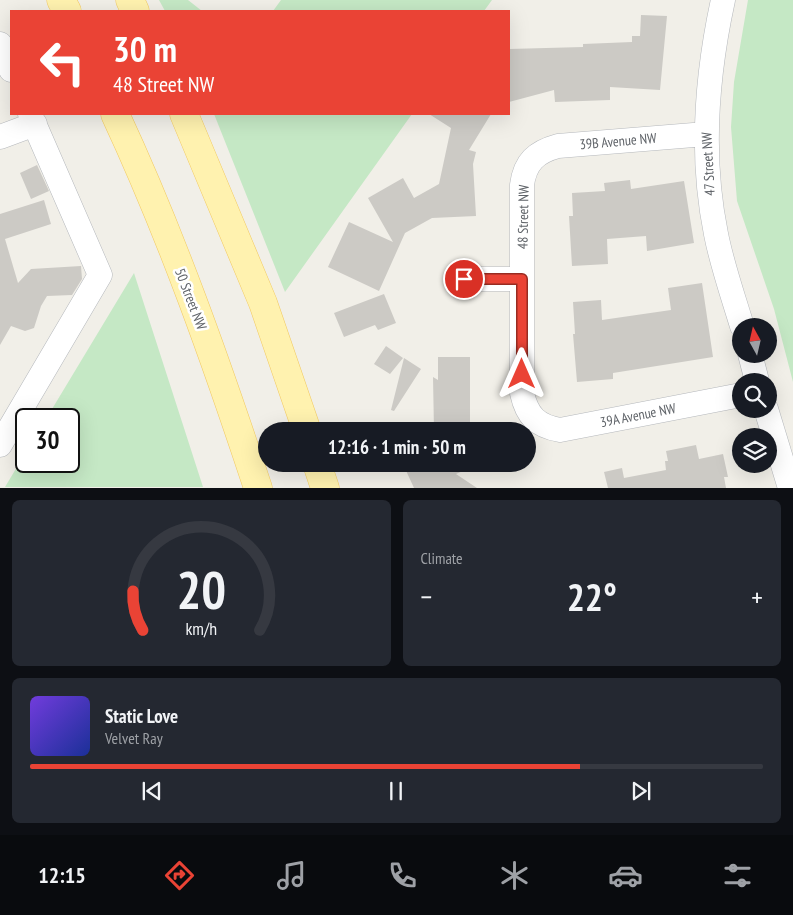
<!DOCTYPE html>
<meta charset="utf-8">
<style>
:root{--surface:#171b24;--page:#242831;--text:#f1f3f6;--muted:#9ea1a6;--line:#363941;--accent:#ea4335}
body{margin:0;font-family:"PT Sans Narrow",sans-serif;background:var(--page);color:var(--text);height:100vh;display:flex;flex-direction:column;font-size:19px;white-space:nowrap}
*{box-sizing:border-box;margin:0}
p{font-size:16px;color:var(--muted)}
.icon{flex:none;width:28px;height:28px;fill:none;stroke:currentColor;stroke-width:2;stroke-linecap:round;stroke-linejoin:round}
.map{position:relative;height:488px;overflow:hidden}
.sheet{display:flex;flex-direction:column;gap:12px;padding:12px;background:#0d0f14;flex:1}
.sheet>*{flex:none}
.top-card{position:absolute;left:10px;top:10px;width:500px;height:105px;border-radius:0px;box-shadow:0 5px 20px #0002;background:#ea4335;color:#fff;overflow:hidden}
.needle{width:32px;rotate:352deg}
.controls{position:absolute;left:732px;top:318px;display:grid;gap:10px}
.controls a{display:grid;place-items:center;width:45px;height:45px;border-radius:50%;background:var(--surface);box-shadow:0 5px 20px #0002;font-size:25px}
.speed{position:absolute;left:15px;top:408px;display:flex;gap:10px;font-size:25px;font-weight:700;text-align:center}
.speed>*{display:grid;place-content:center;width:65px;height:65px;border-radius:50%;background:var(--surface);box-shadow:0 5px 20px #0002;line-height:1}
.speed .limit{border:2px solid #111;border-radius:8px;background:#fff;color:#111}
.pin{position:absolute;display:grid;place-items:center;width:42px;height:42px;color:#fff;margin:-21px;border:2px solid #fff;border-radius:50%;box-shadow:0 1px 5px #0007}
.me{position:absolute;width:55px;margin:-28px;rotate:0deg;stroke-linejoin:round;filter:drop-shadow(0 0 4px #0008)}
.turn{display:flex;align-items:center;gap:18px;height:105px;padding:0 20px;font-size:22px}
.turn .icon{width:65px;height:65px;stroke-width:2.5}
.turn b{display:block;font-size:35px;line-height:42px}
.big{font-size:38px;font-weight:700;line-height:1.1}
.sheet .widget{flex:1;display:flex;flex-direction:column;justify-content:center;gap:8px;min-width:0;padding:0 18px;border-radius:8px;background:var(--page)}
.sheet .dial{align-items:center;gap:0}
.dial svg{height:130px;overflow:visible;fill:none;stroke:var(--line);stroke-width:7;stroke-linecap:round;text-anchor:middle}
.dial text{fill:var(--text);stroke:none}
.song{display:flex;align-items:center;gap:15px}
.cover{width:60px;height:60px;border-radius:8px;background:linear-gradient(135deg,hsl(260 70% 55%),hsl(230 70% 35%))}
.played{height:5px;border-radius:2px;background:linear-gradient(90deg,var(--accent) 75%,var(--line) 75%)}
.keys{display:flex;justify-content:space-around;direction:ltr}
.heat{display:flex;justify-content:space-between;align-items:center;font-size:28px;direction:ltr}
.sheet .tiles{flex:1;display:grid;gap:12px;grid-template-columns:1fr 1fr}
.widget:last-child{grid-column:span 2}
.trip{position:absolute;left:258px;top:422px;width:278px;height:50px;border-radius:25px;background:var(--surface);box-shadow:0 5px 20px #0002;font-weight:700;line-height:50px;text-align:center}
.tab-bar{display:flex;height:80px;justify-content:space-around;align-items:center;background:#090b0e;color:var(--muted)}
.tab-bar .icon{width:35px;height:35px}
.tab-bar .active{color:var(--accent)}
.tab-bar b{font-size:22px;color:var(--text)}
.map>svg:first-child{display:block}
.green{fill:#c5e8c5}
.building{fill:#cccac5}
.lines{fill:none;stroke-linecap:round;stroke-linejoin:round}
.minor-casing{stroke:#b5b8bc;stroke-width:25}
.major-casing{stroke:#f2c960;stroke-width:29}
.minor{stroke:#fff;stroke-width:24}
.major{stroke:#fff2af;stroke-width:28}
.route-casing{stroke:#982c22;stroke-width:12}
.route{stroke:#ea4335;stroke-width:9}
.labels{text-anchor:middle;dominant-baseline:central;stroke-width:5;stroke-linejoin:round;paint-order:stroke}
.street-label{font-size:14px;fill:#5f6368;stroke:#fff}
</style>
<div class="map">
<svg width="793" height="488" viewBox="0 0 793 488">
<rect width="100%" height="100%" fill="#f1efe8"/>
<!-- green -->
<path class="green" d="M159,0H188L202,11H165Z
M281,0H492L484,11H273Z
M748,0H793V382L774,309L737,201L731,127L734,82Z
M214,114H412L285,292Z
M134,273L203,487H5L26,452V461H69V419H46Z"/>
<!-- building -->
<path class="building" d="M641,15L667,16L660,90L610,87V100L555,102L554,90L509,102V49L583,47V44L632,42V36H640Z
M429,114H491L469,150L476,152L473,164L476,216L432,218L405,233L379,291L328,267L349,222L393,242L368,198L403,178L414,198L439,184L451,128Z
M37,165L49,191L31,199L20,173Z
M630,180L631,189L684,181L694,243L647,251L646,236L607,239L608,264L572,266L569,216H573L572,193L605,191L604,183Z
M44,200L51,224L5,239L18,283L31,269L81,266L82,279L72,295L47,296L41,306L34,328L25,331L11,326L0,345V214Z
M702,283L713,357L613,373V379L577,382L573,334H575L573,302L601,300L602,320L671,310L668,288Z
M384,294L396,323L378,330L375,325L344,337L334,313Z
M386,346L403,358L390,374L374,364Z
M438,357H470V431H434L433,377L438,380Z
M404,358L421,369L394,411L391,410Z
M696,445L699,459L723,454L728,477H724L726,488H608L604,472L622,468L624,478L666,470L665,461H668L666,451Z
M403,464H479L456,474L477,488H414Z"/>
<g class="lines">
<defs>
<path id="minor" d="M723,0C706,78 700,156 716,234C722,265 733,296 742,326
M0,44L11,70
M706,134L558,146C536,152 525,162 522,185V393C527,416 537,426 560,430L741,395
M0,137L35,124
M464,279H522
M750,354L757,381
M766,409L790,488
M0,445L100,275L30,114"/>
<path id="major" d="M61,0L67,11
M130,0L135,11
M115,114C171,234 216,361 258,488
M184,114L263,303L307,431
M317,464L325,488"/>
</defs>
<!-- minor casing -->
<use href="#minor" class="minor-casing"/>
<!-- major casing -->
<use href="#major" class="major-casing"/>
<!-- minor -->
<use href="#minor" class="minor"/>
<!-- major -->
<use href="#major" class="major"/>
</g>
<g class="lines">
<defs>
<path id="route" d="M464,279H522V374"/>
</defs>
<!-- route casing -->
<use href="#route" class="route-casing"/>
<!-- route -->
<use href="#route" class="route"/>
</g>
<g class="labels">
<!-- street labels -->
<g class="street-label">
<text transform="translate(618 141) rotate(-5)">39B Avenue NW</text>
<text transform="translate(708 164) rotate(-93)">47 Street NW</text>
<text transform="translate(523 217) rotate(-89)">48 Street NW</text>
<text transform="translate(191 299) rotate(69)">50 Street NW</text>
<text transform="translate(638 415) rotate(-11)">39A Avenue NW</text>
</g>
</g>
</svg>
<div class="controls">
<a><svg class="needle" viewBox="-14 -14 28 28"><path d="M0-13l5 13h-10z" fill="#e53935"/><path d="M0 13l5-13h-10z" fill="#9ea1a6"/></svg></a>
<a><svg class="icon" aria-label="search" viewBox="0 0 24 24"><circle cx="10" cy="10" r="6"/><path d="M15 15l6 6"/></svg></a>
<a><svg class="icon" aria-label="layers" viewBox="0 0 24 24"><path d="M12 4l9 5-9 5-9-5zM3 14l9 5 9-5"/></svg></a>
</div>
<div class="speed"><div class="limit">30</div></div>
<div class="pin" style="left:464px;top:279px;background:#d93025"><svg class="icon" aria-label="arrive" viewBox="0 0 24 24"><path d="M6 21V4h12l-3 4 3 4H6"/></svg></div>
<svg class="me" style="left:522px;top:374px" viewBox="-20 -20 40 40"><path d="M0-17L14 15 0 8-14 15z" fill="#ea4335" stroke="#fff" stroke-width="4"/></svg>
<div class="trip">12:16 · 1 min · 50 m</div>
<div class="top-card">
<div class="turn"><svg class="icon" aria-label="left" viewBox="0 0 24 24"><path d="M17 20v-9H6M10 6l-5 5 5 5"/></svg><div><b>30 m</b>48 Street NW</div></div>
</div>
</div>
<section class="sheet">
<div class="tiles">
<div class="widget dial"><svg viewBox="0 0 100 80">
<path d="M14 69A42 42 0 1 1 86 69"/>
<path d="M14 69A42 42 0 0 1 8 45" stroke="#ea4335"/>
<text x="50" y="56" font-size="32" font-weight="700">20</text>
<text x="50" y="72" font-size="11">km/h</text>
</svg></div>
<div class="widget"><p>Climate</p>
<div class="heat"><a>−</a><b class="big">22°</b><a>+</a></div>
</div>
<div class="widget">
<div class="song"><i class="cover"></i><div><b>Static Love</b><p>Velvet Ray</p></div></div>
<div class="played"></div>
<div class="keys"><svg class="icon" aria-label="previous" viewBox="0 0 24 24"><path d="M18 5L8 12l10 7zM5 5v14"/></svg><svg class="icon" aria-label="pause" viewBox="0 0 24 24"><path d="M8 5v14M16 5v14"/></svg><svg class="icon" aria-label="next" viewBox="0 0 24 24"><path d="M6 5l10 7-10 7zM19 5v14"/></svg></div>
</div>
</div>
</section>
<nav class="tab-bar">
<b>12:15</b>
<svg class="icon active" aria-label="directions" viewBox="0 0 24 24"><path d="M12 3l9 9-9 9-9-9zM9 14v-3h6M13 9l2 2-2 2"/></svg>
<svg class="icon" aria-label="music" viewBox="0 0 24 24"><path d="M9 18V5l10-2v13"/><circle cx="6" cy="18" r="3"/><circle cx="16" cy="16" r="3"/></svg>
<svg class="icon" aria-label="phone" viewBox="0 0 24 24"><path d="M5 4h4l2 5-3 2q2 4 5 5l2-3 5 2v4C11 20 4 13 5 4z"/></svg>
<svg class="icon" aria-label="climate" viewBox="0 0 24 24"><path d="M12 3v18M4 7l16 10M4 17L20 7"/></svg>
<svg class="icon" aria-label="car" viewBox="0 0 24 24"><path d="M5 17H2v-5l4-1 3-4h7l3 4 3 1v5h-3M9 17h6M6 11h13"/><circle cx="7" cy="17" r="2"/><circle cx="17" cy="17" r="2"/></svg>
<svg class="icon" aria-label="filters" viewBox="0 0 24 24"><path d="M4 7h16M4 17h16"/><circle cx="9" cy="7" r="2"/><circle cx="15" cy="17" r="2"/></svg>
</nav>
